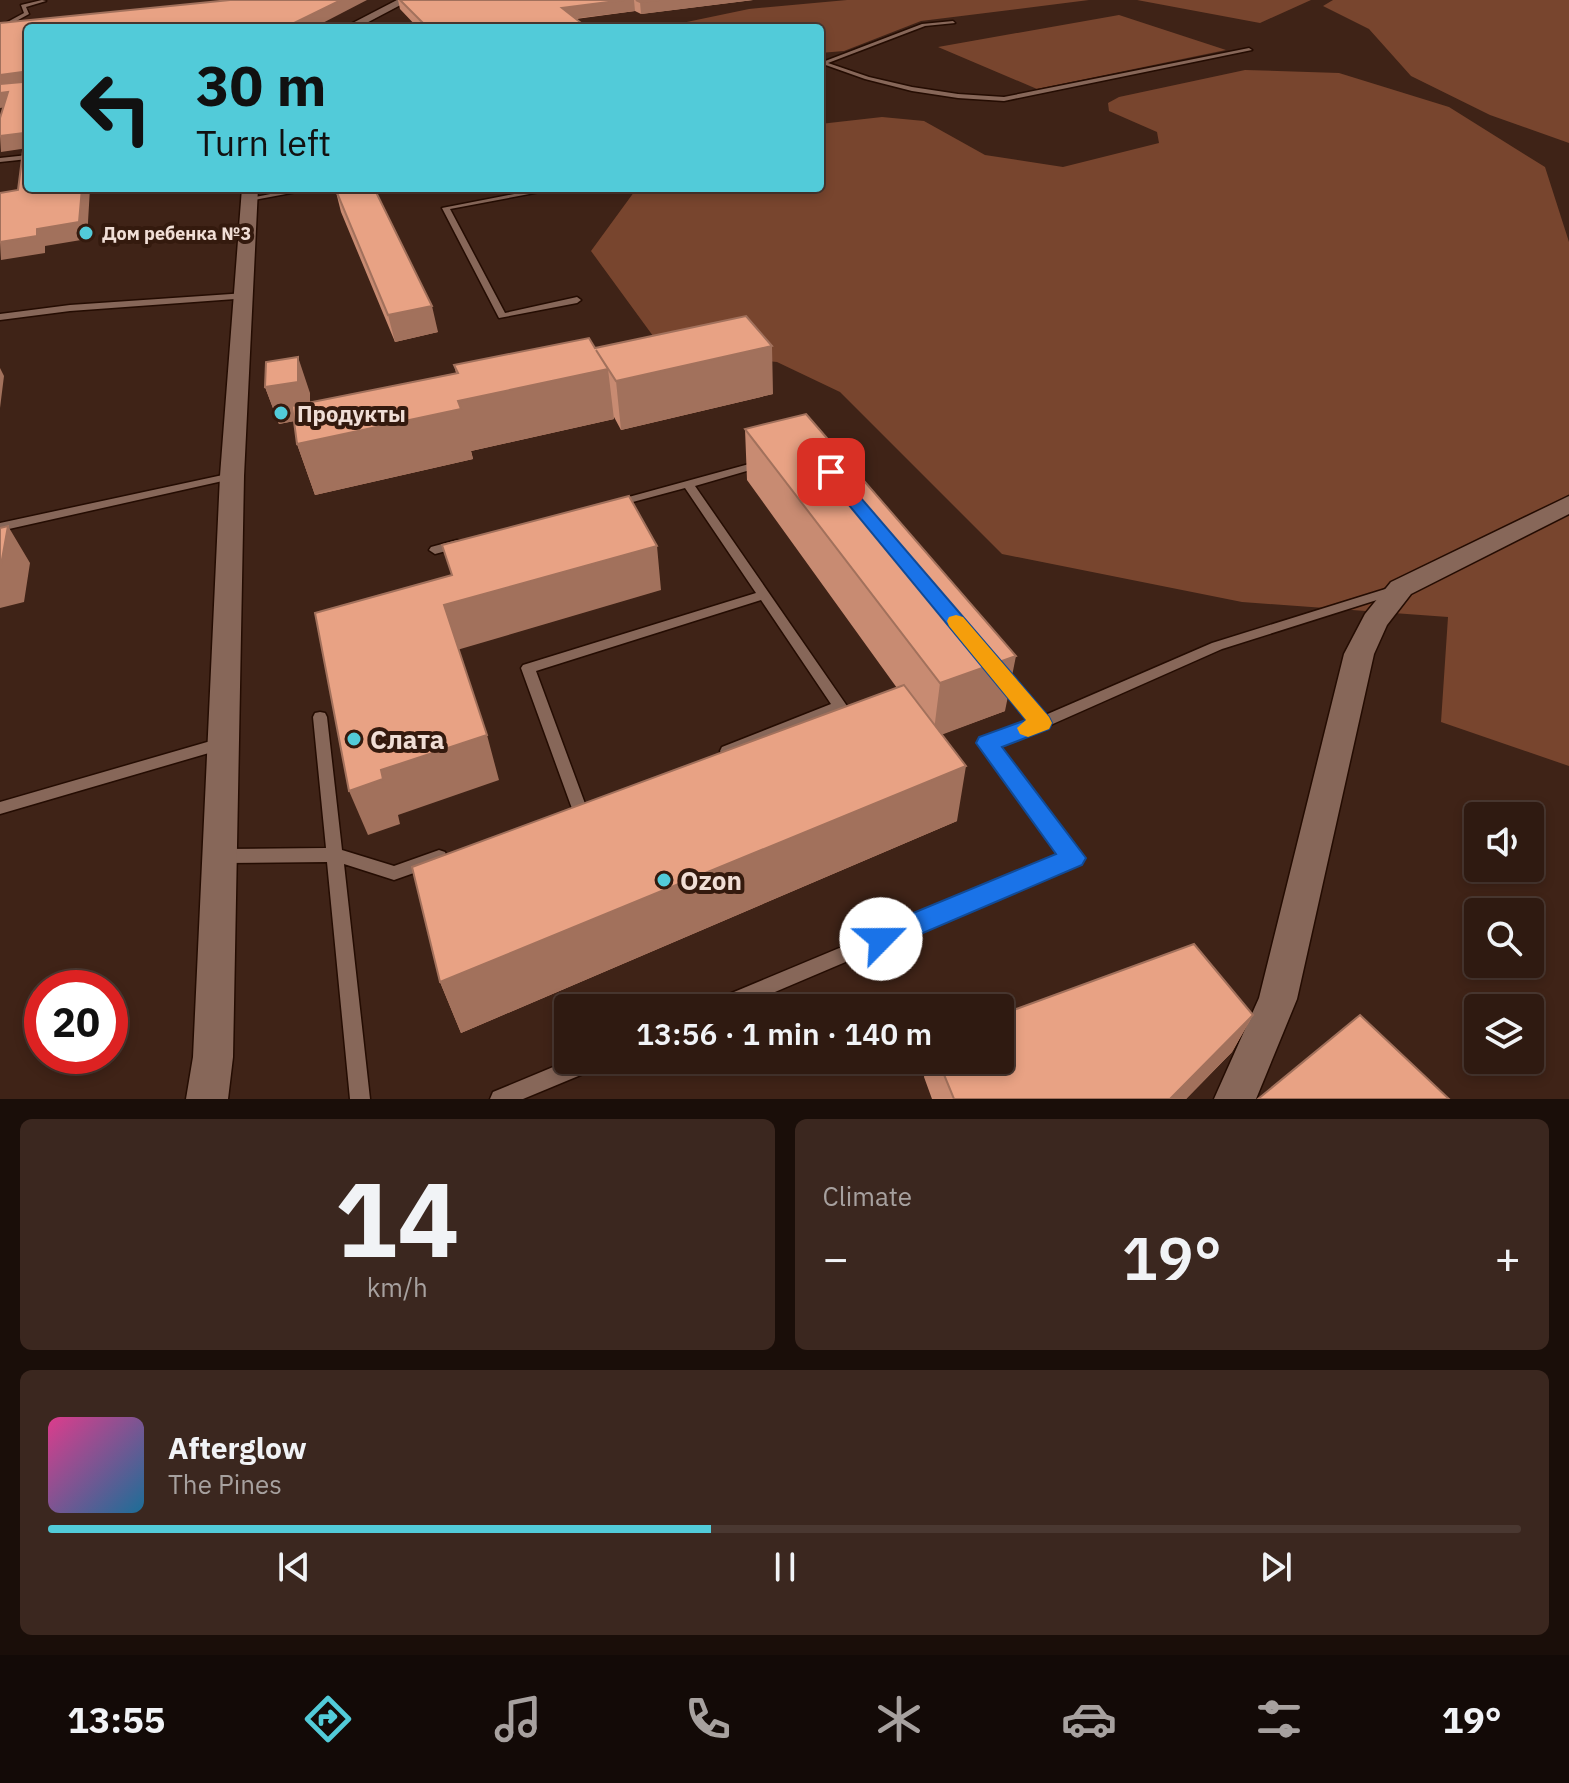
<!DOCTYPE html>
<meta charset="utf-8">
<style>
:root{--surface:#2f1a11;--page:#3b271f;--text:#f1f3f6;--muted:#a7a19f;--line:#4a3831;--accent:#52cbd9}
body{margin:0;font-family:"IBM Plex Sans",sans-serif;background:var(--page);color:var(--text);height:100vh;display:flex;flex-direction:column;font-size:30px;white-space:nowrap}
*{box-sizing:border-box;margin:0}
p{font-size:26px;color:var(--muted)}
.icon{flex:none;width:44px;height:44px;fill:none;stroke:currentColor;stroke-width:2;stroke-linecap:round;stroke-linejoin:round}
.map{position:relative;height:1099px;overflow:hidden}
.sheet{display:flex;flex-direction:column;gap:20px;padding:20px;background:#1a0e09;flex:1}
.sheet>*{flex:none}
.banner{position:absolute;left:24px;top:24px;width:800px;height:168px;border-radius:8px;box-shadow:0 4px 12px #0003,0 0 0 2px var(--line);background:#52cbd9;color:#111;overflow:hidden}
.fabs{position:absolute;left:1464px;top:802px;display:grid;gap:16px}
.fabs a{display:grid;place-items:center;width:80px;height:80px;border-radius:8px;background:var(--surface);box-shadow:0 4px 12px #0003,0 0 0 2px var(--line);font-size:40px}
.speed{position:absolute;left:24px;top:970px;display:flex;gap:16px;font-size:40px;font-weight:700;text-align:center}
.speed>*{display:grid;place-content:center;width:104px;height:104px;border-radius:50%;background:var(--surface);box-shadow:0 4px 12px #0003,0 0 0 2px var(--line);line-height:1}
.speed .limit{border:12px solid #d22;background:#fff;color:#111}
.pin{position:absolute;display:grid;place-items:center;width:68px;height:68px;color:#fff;margin:-34px;border-radius:16px;box-shadow:0 4px 12px #0006}
.me{position:absolute;width:88px;margin:-44px;rotate:67deg;stroke-linejoin:round;filter:drop-shadow(0 0 6px #0008)}
.turn{display:flex;align-items:center;gap:28px;height:168px;padding:0 40px;font-size:36px}
.turn .icon{width:104px;height:104px;stroke-width:2.5}
.turn b{display:block;font-size:56px;line-height:68px}
.big{font-size:60px;font-weight:600;line-height:1.1}
.sheet .card{flex:1;display:flex;flex-direction:column;justify-content:center;gap:12px;min-width:0;padding:0 28px;border-radius:12px;background:var(--page)}
.sheet .dial{align-items:center;gap:0}
.dial b{font-size:104px;line-height:1}
.song{display:flex;align-items:center;gap:24px}
.cover{width:96px;height:96px;border-radius:12px;background:linear-gradient(135deg,hsl(330 70% 55%),hsl(200 70% 35%))}
.played{height:8px;border-radius:4px;background:linear-gradient(90deg,var(--accent) 45%,var(--line) 45%)}
.keys{display:flex;justify-content:space-around;direction:ltr}
.heat{display:flex;justify-content:space-between;align-items:center;font-size:44px;direction:ltr}
.sheet .tiles{flex:1;display:grid;gap:20px;grid-template-columns:1fr 1fr}
.card:last-child{grid-column:span 2}
.trip{position:absolute;left:554px;top:994px;width:460px;height:80px;border-radius:8px;background:var(--surface);box-shadow:0 4px 12px #0003,0 0 0 2px var(--line);font-weight:600;line-height:80px;text-align:center}
.tab-bar{display:flex;height:128px;justify-content:space-around;align-items:center;background:#130a07;color:var(--muted)}
.tab-bar .icon{width:56px;height:56px}
.tab-bar .selected{color:var(--accent)}
.tab-bar b{font-size:36px;color:var(--text)}
.map>svg:first-child{display:block}
.green{fill:#78452e}
.lines{fill:none;stroke-linecap:round;stroke-linejoin:round}
.lane-casing{stroke:#240c02;stroke-width:3}
.street-casing{stroke:#240c02;stroke-width:3}
.lane{fill:#876759;fill-rule:evenodd}
.street{fill:#876759;fill-rule:evenodd}
.wall{fill:#c88b72}
.shaded-wall{fill:#a2715c}
.building{fill:#e8a284;stroke:#a2715c;stroke-width:2}
.route{fill:#1a73e8;stroke:#114b97;stroke-width:2}
.slow{fill:#f59e0b}
.poi-dot{fill:#52cbd9;stroke:#341a0e;stroke-width:3}
.labels{text-anchor:middle;dominant-baseline:central;stroke-width:8;stroke-linejoin:round;paint-order:stroke}
.far-poi-label{font-size:18px;font-weight:bold;fill:#f0ded6;stroke:#341a0e;text-anchor:start}
.poi-label{font-size:22px;font-weight:bold;fill:#f0ded6;stroke:#341a0e;text-anchor:start}
.near-poi-label{font-size:26px;font-weight:bold;fill:#f0ded6;stroke:#341a0e;text-anchor:start}
</style>
<div class="map">
<svg width="1569" height="1099" viewBox="0 0 1569 1099">
<rect width="100%" height="100%" fill="#3f2317"/>
<!-- green -->
<path class="green" d="M847,0H1089L921,21L844,51L820,53V28H658L749,9Z
M1137,0H1311L1260,23Z
M1333,0H1569V143L1490,115L1411,76L1369,29L1323,6Z
M1119,15L1226,50L1037,89L938,47Z
M1245,70L1339,73L1449,107L1545,167L1569,242V766L1441,722L1448,617L1242,602L1002,554L840,392L777,362L664,351L591,251L637,188H820V124L882,117L924,121L985,155L1063,167L1159,143L1157,132L1109,111L1108,103L1119,97Z"/>
<g class="lines">
<defs>
<path id="lane" d="M42,0L46,1L26,7L29,14L0,30V26L24,13L21,5Z
M953,21L955,23L925,26L828,63L869,77L912,87L958,94L1004,97L1249,48L1252,50L1004,101L958,98L912,91L865,79L820,63L922,24Z
M28,155V159L0,162V158Z
M301,188H318L249,201L245,199Z
M545,188H561L450,209L505,313L577,297L581,300L577,303L499,318L442,208Z
M246,293L249,294V298L70,311L0,320V314L70,305Z
M760,461L765,464L764,466L695,486L847,706L845,710L732,755L727,757L722,755L720,751L722,747L831,704L761,600L536,671L587,809L584,814L579,815L574,814L521,668L523,665L756,593L685,488L618,506L612,503L614,501Z
M232,473L236,474L238,476L236,478L0,531V523Z
M457,540L461,541L463,544L461,547L435,554L429,550L431,547Z
M1395,586L1399,587L1401,590L1399,593L1222,649L1046,727L997,745L1079,853L1081,858L1079,863L737,1008H707L710,1002L1062,855L980,743L982,739L1031,721L996,678L994,674L996,670H1006L1043,716L1212,643Z
M320,712L325,713L327,717L342,850L394,866L439,850L445,852L447,857L445,862L394,880L344,864L370,1099H350L327,862L223,863L217,861L215,856L217,851L223,849L326,848L313,717L315,713Z
M221,738L226,740L228,744L226,748L0,814V802Z
M570,1060H602L600,1067L523,1099H490L493,1092Z"/>
<path id="street" d="M397,0H410L357,28H343Z
M242,188H258L244,476L233,1057L228,1099H186L193,1057L220,476Z
M1569,496V514L1411,594L1387,625L1374,654L1297,999L1256,1099H1214L1259,998L1344,654L1365,614L1391,582Z"/>
</defs>
<!-- lane casing -->
<use href="#lane" class="lane-casing"/>
<!-- street casing -->
<use href="#street" class="street-casing"/>
<!-- lane -->
<use href="#lane" class="lane"/>
<!-- street -->
<use href="#street" class="street"/>
</g>
<!-- wall -->
<path class="wall" d="M398,0H753L641,14L635,11L576,19L585,26L586,28H418L400,9Z
M335,188L438,332L395,342L341,212Z
M595,348L773,394L621,430L614,417V419L471,451L473,459L315,495L297,444L294,421L279,424L265,387L310,393V403L456,373L454,365Z
M745,429L1005,711L942,734L957,821L461,1033L440,982L897,688L747,480Z
M1253,1015L1232,1052L1186,1099H932L924,1077L927,1060H1000Z"/>
<!-- shaded-wall -->
<path class="shaded-wall" d="M341,0H367L313,28H284Z
M624,0H634L635,11L564,20L562,8Z
M659,0H753L641,14L640,2Z
M22,72L28,86L0,90V75Z
M8,92L15,106L0,108V93Z
M23,133L28,148L1,152L0,136Z
M82,188H90L87,239L45,246V253L1,260L0,242L37,229Z
M432,306L438,332L395,342L388,315Z
M772,346L773,394L621,430L616,381Z
M298,357L310,393V418L279,424L265,387Z
M0,368L4,376L0,408Z
M608,369L614,419L471,451L473,459L315,495L297,444L458,401Z
M8,526L30,563L24,602L0,608V565Z
M657,546L661,590L457,650L444,605Z
M1016,656L1005,711L933,738L940,683Z
M487,735L499,780L398,815L400,824L368,835L349,791L381,770Z
M966,766L957,821L461,1033L440,982Z
M1253,1015L1232,1052L1186,1099H1170Z"/>
<!-- building -->
<path class="building" d="M230,0H341L284,28H28V188H82L79,222L37,229V236L0,242V193L18,190L24,143L23,133L0,136V118L8,92L0,93V84L22,82L25,75L22,72L0,75V23Z
M400,0H624L562,8L585,26L572,28H428Z
M636,0H659L640,2Z
M335,188H374L432,306L388,315Z
M746,316L772,346L616,381L596,350L608,369L458,401L461,409L297,444L292,406L458,373L454,365L589,338L595,348Z
M298,357V382L265,387L266,362Z
M806,414L1016,656L940,683L745,429Z
M629,496L657,546L444,605L487,735L381,770L383,779L349,791L315,613L452,575L442,545Z
M8,526L1,565H0V528Z
M904,685L966,766L440,982L412,867Z
M1194,944L1253,1015L1170,1099H954L938,1060H1000V1015Z
M1360,1015L1449,1099H1258Z"/>
<!-- route -->
<path class="route" d="M831,467L836,469L1049,717L1052,723L1049,729L1002,747L1086,858L1082,865L881,951L872,947L868,939L872,930L1056,854L976,743L979,737L1026,720L825,476V469Z"/>
<!-- slow -->
<path class="slow" d="M956,615L963,617L1049,717L1052,723L1049,729L1028,737L1020,734L1017,728L1026,720L949,626L947,621L949,617Z"/>
<!-- markers -->
<g class="poi-dot">
<circle cx="86" cy="233" r="8"/>
<circle cx="281" cy="413" r="8"/>
<circle cx="354" cy="739" r="8"/>
<circle cx="664" cy="880" r="8"/>
</g>
<g class="labels">
<!-- far-poi labels -->
<g class="far-poi-label">
<text x="102" y="233">Дом ребенка №3</text>
</g>
<!-- poi labels -->
<g class="poi-label">
<text x="297" y="413">Продукты</text>
</g>
<!-- near-poi labels -->
<g class="near-poi-label">
<text x="370" y="739">Слата</text>
<text x="680" y="880">Ozon</text>
</g>
</g>
</svg>
<div class="fabs">
<a><svg class="icon" aria-label="sound" viewBox="0 0 24 24"><path d="M4 9h4l5-4v14l-5-4H4zM17 9q2 3 0 6"/></svg></a>
<a><svg class="icon" aria-label="search" viewBox="0 0 24 24"><circle cx="10" cy="10" r="6"/><path d="M15 15l6 6"/></svg></a>
<a><svg class="icon" aria-label="layers" viewBox="0 0 24 24"><path d="M12 4l9 5-9 5-9-5zM3 14l9 5 9-5"/></svg></a>
</div>
<div class="speed"><div class="limit">20</div></div>
<div class="pin" style="left:831px;top:472px;background:#d93025"><svg class="icon" aria-label="arrive" viewBox="0 0 24 24"><path d="M6 21V4h12l-3 4 3 4H6"/></svg></div>
<svg class="me" style="left:881px;top:939px" viewBox="-20 -20 40 40"><circle r="19" fill="#fff"/><path d="M0-13L10 11 0 6-10 11z" fill="#1a73e8"/></svg>
<div class="trip">13:56 · 1 min · 140 m</div>
<div class="banner">
<div class="turn"><svg class="icon" aria-label="left" viewBox="0 0 24 24"><path d="M17 20v-9H6M10 6l-5 5 5 5"/></svg><div><b>30 m</b>Turn left</div></div>
</div>
</div>
<section class="sheet">
<div class="tiles">
<div class="card dial"><b>14</b><p>km/h</p></div>
<div class="card"><p>Climate</p>
<div class="heat"><a>−</a><b class="big">19°</b><a>+</a></div>
</div>
<div class="card">
<div class="song"><i class="cover"></i><div><b>Afterglow</b><p>The Pines</p></div></div>
<div class="played"></div>
<div class="keys"><svg class="icon" aria-label="previous" viewBox="0 0 24 24"><path d="M18 5L8 12l10 7zM5 5v14"/></svg><svg class="icon" aria-label="pause" viewBox="0 0 24 24"><path d="M8 5v14M16 5v14"/></svg><svg class="icon" aria-label="next" viewBox="0 0 24 24"><path d="M6 5l10 7-10 7zM19 5v14"/></svg></div>
</div>
</div>
</section>
<nav class="tab-bar">
<b>13:55</b>
<svg class="icon selected" aria-label="directions" viewBox="0 0 24 24"><path d="M12 3l9 9-9 9-9-9zM9 14v-3h6M13 9l2 2-2 2"/></svg>
<svg class="icon" aria-label="music" viewBox="0 0 24 24"><path d="M9 18V5l10-2v13"/><circle cx="6" cy="18" r="3"/><circle cx="16" cy="16" r="3"/></svg>
<svg class="icon" aria-label="phone" viewBox="0 0 24 24"><path d="M5 4h4l2 5-3 2q2 4 5 5l2-3 5 2v4C11 20 4 13 5 4z"/></svg>
<svg class="icon" aria-label="climate" viewBox="0 0 24 24"><path d="M12 3v18M4 7l16 10M4 17L20 7"/></svg>
<svg class="icon" aria-label="car" viewBox="0 0 24 24"><path d="M5 17H2v-5l4-1 3-4h7l3 4 3 1v5h-3M9 17h6M6 11h13"/><circle cx="7" cy="17" r="2"/><circle cx="17" cy="17" r="2"/></svg>
<svg class="icon" aria-label="filters" viewBox="0 0 24 24"><path d="M4 7h16M4 17h16"/><circle cx="9" cy="7" r="2"/><circle cx="15" cy="17" r="2"/></svg>
<b>19°</b>
</nav>
